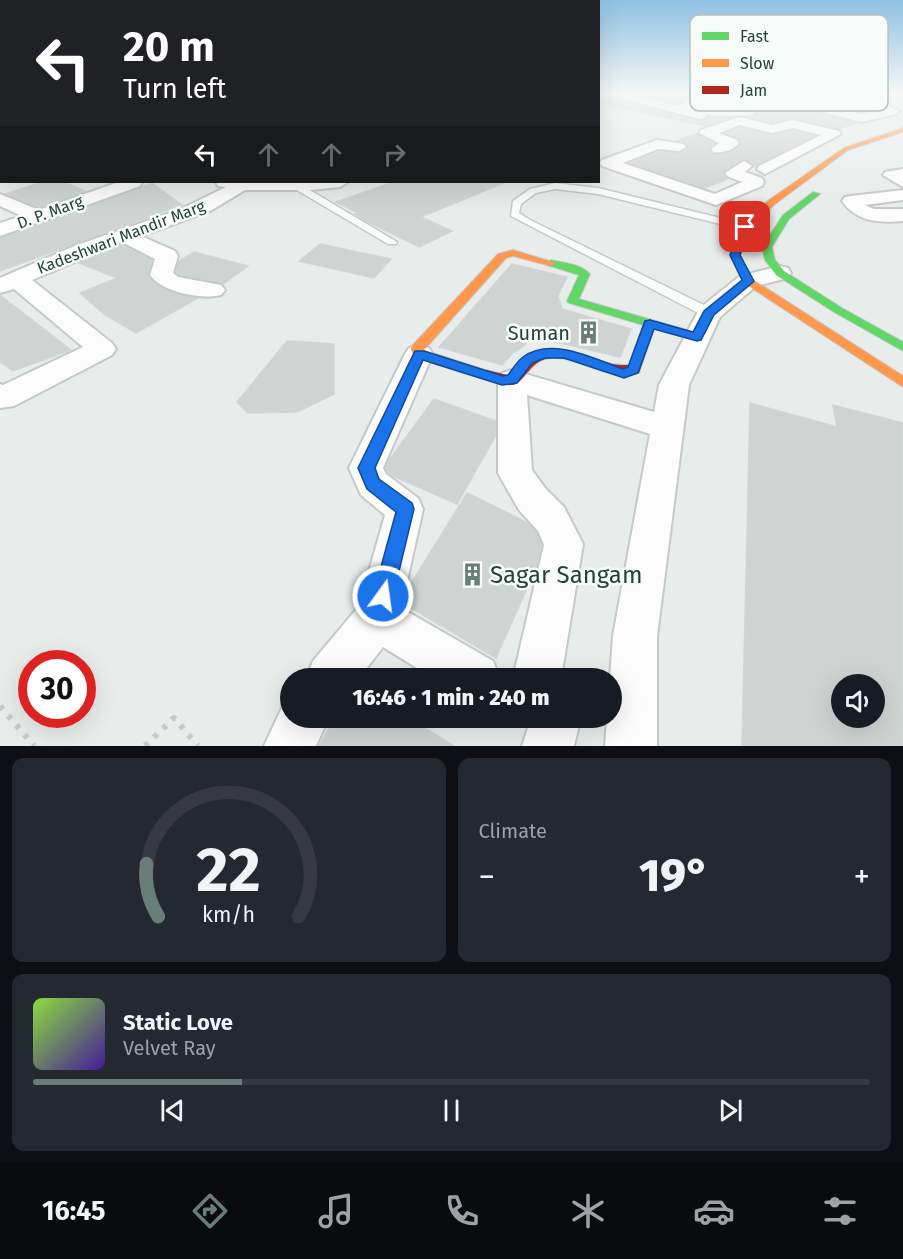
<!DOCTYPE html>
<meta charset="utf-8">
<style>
:root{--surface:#171b24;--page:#242831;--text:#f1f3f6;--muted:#9ea1a6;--line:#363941;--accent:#697e78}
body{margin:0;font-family:"Fira Sans",sans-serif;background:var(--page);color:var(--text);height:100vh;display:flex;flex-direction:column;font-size:22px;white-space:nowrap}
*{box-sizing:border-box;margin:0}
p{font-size:20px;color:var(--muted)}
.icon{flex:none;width:33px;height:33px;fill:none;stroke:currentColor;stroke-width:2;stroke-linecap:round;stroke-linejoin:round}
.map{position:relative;height:746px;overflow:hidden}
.details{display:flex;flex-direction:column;gap:12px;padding:12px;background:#0d0f14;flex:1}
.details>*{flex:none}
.hud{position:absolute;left:0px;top:0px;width:600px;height:183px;box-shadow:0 6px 24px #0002;background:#202124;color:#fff;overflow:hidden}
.fabs{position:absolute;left:831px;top:674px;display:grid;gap:12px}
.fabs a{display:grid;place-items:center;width:54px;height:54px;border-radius:50%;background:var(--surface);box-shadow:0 6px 24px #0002;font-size:30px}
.speed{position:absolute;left:18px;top:650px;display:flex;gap:12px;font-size:30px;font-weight:700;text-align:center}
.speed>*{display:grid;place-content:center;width:78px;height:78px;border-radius:50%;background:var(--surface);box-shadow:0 6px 24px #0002;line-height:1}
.speed .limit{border:9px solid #d22;background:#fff;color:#111}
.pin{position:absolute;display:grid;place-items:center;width:51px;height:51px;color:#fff;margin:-26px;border-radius:12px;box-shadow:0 3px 9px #0006}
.me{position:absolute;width:66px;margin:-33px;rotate:14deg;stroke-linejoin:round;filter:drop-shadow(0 0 4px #0008)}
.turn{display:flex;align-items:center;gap:21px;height:126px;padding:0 24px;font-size:27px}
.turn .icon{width:78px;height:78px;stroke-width:2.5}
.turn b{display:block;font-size:42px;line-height:51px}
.lanes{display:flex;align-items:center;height:57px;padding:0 24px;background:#0003;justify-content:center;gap:30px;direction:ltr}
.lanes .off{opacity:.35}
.big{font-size:45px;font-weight:800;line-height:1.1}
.details .widget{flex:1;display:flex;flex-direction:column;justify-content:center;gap:9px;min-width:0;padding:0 21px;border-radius:12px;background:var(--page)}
.details .dial{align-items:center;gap:0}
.dial svg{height:156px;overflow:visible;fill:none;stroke:var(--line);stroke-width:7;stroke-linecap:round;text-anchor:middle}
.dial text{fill:var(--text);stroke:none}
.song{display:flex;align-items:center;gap:18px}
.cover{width:72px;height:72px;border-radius:9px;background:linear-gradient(135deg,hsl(90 70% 55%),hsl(260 70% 35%))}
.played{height:6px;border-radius:3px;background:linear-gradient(90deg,var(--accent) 25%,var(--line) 25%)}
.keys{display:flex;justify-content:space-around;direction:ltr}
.heat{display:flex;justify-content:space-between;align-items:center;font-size:33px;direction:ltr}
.details .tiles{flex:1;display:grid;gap:12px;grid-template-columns:1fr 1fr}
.widget:last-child{grid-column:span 2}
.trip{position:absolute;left:280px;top:668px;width:342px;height:60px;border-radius:30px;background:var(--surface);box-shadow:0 6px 24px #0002;font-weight:800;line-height:60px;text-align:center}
.menu{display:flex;height:96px;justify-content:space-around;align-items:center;background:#090b0e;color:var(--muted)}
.menu .icon{width:42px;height:42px}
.menu .active{color:var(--accent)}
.menu b{font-size:27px;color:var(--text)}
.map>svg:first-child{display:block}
.building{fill:#cfd4d2;stroke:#d1d6d4;stroke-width:1.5;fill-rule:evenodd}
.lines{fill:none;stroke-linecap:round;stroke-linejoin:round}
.lane-casing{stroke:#c5cac8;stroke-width:3}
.street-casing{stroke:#c5cac8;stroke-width:4}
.fast-casing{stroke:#c3cbc8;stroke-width:2}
.slow-casing{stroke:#c3cbc8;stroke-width:2}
.jam-casing{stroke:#c3cbc8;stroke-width:2}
.path{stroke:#c3ccca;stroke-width:6;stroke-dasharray:4.5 8;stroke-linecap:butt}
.lane{fill:#fcfcfc;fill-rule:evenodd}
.street{fill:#fcfcfc;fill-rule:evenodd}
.fast{fill:#63d668;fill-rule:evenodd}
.slow{fill:#ff974d;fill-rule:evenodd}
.jam{fill:#b3261e;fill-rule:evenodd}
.route{fill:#1a73e8;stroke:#114b97;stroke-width:1.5}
.labels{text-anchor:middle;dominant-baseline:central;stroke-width:5;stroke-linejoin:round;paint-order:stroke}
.far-street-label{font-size:16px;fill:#24423a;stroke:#f7fbf9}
.poi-label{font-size:20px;fill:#24423a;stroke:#f7fbf9;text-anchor:end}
.near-poi-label{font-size:24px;fill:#24423a;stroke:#f7fbf9;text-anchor:start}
.key{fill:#f7fbf9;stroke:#b8c4c0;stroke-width:1.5}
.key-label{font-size:16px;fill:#24423a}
</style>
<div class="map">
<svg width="903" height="746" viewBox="0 0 903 746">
<rect width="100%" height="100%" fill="#e8edeb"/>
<!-- building -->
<path class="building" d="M598,93H603L606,97L699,121L707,117L729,118L705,126L598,103Z
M631,93H817L813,97L820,101L813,103V111L855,123L840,129L794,118L772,123L751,118L765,106L761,101L722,93L707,99L689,97L678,104Z
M826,93H869L870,98L864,100L862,104L868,110L861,112L841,106L848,101Z
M740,127L771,135L793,130L815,136L754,167L753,164L743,159L724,171L723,174L728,179L705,188L630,163L658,151L680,153L687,149L688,146L684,142L676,141L697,133L715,143L709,149L711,153H728L741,143L738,138L725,133Z
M42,182H64L85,191L39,208L5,194Z
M393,182H506L421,217L452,231L419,247L366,221L355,214L358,213L336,202Z
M152,183L182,205L0,271V238Z
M122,244L152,260L148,274L154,283L172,292L198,298L136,333L105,315L80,293L117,278L79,263Z
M320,244L391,259L374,278L299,261Z
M194,252L248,266L223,284L179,275L176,272L179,261Z
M512,264L567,277L558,296L562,309L631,329L620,357L531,336L524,346L514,352L502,365L439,347Z
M0,295L71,350L13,371L0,362Z
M287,341L334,344V394L297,412L248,413L237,402Z
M434,399L496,421V435L457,504L393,476L385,468L390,459Z
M750,403L837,427L833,405L903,423V746H742ZM842,684H874V717H842Z
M467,493L526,522L536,532L542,545L537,566L496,658L404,604L407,590Z
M336,717H407L454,746H319Z"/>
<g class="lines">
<defs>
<path id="lane" d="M0,129H2V133H0Z
M292,183H298L397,242L396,244H388L292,187Z
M555,183L598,188L749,225V229L745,230L598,194L555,189L536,193L521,204L519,213L530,220L714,310L716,313L714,316H704L511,216L513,201L530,189Z"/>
<path id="street" d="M605,93H623L678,106L690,99L707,101L722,95L761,103L763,106L750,116C734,114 722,118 706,114L704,118L700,119L607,95ZM723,103L748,108C735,107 723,110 711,108Z
M821,93L846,102L834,107L861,114L878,110L866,107V101L886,96L892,100L883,104L899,111L897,114L861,122L815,110V104L827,102L815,96Z
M739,117L772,125L793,120L839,131L841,134L765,174L757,169L759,166L821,135L793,128L772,133L740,125L719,133L737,140L739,143C734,150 721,154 713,152L711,149L719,143L699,133L701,130Z
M657,140L684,144L686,147L679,151L658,149L623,163L715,194L742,182L727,176L725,173L744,161L752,166L745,172L762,178L764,182L762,186L716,205L602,166L600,163L602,160Z
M903,169V187L883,175L885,172Z
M119,182H142L140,186L0,236V223L22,216L0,206V194L39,210Z
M216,182H348L340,187L311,190H245L212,210L141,236L175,251L178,256L173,273L178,277L221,285L225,290L221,295C202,300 161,292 150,275L155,259L122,242L32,280L112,343L116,349L112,355L14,406L0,408V384L3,385L83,347L14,289L0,293V278L77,245L179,210L226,187L218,186Z
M903,190V200L865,205L874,209H903V221C880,223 856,222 842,201L845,197L851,196Z
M780,266L788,268L791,273L788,278L756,286L720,317L689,385L657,636V746H605L607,717H612V678H610L613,636L650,434L527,395L532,470L545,488L564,507L583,544L561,678H513L544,545L538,531L519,510L498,473V380L502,373L512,370L654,412L659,385L700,308L740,276Z
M419,345L429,348L433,354L383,468L386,474L418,498L423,509L401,608L493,661L500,678H433L383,647L359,678H306L313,661L359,606L385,515L361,495L349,468L405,354L409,348Z
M291,698V717H329L316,746H264L286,699Z
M526,717H576L579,725L574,746H522L529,725Z"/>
<path id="fast" d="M813,192L820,194L789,219L772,247L775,260L784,271L842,308L903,342V351L834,312L776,275L765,260L762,247L783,215Z
M551,260C564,263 581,264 590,274L579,299L701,334L703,337L697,341L569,303L567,301L579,275L547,265L546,263Z"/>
<path id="slow" d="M903,128V132L848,150L775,204L749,228L740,255L752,279L903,376V387L744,283L730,255L742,225L769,200L844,148Z
M513,250L556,263L551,266L513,256L506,258L424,350L491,372L493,375L491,378L486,380L414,357L411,349L412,346L498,254Z"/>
<path id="jam" d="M650,319L656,323L639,373C608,382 583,357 553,358C530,358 526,382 513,385C502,386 491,381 481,378L479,375L486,370L508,375C553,324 577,366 629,365L644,323Z"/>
</defs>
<!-- lane casing -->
<use href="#lane" class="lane-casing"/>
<!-- street casing -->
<use href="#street" class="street-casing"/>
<!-- fast casing -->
<use href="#fast" class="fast-casing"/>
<!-- slow casing -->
<use href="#slow" class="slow-casing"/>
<!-- jam casing -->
<use href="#jam" class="jam-casing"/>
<!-- path -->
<path class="path" d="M0,706L34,746
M145,746L174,718L198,746"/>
<!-- lane -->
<use href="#lane" class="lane"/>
<!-- street -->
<use href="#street" class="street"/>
<!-- fast -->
<use href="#fast" class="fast"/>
<!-- slow -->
<use href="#slow" class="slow"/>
<!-- jam -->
<use href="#jam" class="jam"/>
</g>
<!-- sky -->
<linearGradient id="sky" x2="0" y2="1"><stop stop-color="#8fc1e3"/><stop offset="0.47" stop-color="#f5f7f6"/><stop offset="1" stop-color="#f5f7f6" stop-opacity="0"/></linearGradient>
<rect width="903" height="197" fill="url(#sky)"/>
<!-- route -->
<path class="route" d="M745,224L749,227L740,255L754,281L752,283L714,315L701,340L697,341L654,329L638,373L624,378L564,358H545L532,363L517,383L502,385L423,360L375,468L379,479L412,503L414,509L393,596L390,603L383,606L376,603L373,596L396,512L367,489L358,468L415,351H424L503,376L508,375C512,370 517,361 523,357C551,336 595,359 623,369L628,367L645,321L650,320L693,332L704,311L742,280L730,255L740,227Z"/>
<!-- icons -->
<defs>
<symbol id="building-bare" viewBox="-9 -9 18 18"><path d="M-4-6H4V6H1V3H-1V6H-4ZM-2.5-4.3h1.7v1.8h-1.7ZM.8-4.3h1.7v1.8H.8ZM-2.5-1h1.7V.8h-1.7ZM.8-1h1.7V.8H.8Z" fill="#697e78" stroke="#f7fbf9" stroke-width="2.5" paint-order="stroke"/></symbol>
</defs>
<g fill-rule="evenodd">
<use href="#building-bare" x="572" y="316" width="33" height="33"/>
<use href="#building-bare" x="456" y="558" width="33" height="33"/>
</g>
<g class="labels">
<!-- far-street labels -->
<g class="far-street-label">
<text transform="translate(50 212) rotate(-20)">D. P. Marg</text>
<text transform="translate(121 237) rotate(-21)">Kadeshwari Mandir Marg</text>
</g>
<!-- poi labels -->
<g class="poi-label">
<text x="570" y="333">Suman</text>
</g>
<!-- near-poi labels -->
<g class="near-poi-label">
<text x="490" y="575">Sagar Sangam</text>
</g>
</g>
<!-- legend -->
<rect x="690" y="15" width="198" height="96" rx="9" class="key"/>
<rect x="702" y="32" width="27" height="8" fill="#63d668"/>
<rect x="702" y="59" width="27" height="8" fill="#ff974d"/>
<rect x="702" y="86" width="27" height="8" fill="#b3261e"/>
<g class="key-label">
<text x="740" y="42">Fast</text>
<text x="740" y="69">Slow</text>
<text x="740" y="96">Jam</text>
</g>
</svg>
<div class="fabs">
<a><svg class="icon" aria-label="sound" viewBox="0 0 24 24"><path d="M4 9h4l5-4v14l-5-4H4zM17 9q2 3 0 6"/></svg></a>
</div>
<div class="speed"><div class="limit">30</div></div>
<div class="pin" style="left:745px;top:227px;background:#d93025"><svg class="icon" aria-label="arrive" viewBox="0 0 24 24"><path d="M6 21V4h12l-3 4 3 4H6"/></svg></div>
<svg class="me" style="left:383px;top:596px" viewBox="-20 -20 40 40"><circle r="17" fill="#1a73e8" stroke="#fff" stroke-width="3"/><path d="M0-11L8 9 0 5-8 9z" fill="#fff"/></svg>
<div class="trip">16:46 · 1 min · 240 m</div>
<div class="hud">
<div class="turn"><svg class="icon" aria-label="left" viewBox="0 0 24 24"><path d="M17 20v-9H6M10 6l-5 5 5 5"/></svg><div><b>20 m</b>Turn left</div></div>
<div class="lanes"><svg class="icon" aria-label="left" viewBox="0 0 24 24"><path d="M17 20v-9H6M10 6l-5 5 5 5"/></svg><svg class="icon off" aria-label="ahead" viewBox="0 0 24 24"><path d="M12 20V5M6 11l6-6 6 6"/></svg><svg class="icon off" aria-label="ahead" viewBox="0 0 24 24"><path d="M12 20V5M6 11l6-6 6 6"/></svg><svg class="icon off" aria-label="right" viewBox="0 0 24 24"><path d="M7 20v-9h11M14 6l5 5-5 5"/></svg></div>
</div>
</div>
<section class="details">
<div class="tiles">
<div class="widget dial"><svg viewBox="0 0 100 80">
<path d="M14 69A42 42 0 1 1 86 69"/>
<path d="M14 69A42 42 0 0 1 8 42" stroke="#697e78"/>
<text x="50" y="56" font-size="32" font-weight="700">22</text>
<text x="50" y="72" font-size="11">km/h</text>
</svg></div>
<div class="widget"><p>Climate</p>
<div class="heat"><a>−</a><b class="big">19°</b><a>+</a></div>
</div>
<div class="widget">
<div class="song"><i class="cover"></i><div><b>Static Love</b><p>Velvet Ray</p></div></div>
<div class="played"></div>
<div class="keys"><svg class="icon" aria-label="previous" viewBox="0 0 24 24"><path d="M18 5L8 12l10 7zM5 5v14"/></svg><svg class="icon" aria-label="pause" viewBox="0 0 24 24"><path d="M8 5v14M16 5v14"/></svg><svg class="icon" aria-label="next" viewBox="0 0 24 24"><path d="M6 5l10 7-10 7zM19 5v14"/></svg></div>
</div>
</div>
</section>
<nav class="menu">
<b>16:45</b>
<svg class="icon active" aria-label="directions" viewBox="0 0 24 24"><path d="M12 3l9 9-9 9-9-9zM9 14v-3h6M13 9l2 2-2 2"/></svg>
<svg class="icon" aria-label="music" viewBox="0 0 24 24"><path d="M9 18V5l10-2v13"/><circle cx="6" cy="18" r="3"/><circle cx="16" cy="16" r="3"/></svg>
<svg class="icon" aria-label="phone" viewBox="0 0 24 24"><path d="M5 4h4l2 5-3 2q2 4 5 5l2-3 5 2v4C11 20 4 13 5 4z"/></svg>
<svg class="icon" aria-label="climate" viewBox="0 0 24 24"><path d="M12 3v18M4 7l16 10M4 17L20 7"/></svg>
<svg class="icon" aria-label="car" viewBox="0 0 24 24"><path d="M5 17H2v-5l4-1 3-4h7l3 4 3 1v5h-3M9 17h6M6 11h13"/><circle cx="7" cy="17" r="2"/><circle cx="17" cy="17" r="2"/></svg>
<svg class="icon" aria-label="filters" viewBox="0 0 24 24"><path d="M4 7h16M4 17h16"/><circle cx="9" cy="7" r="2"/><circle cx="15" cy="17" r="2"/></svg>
</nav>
